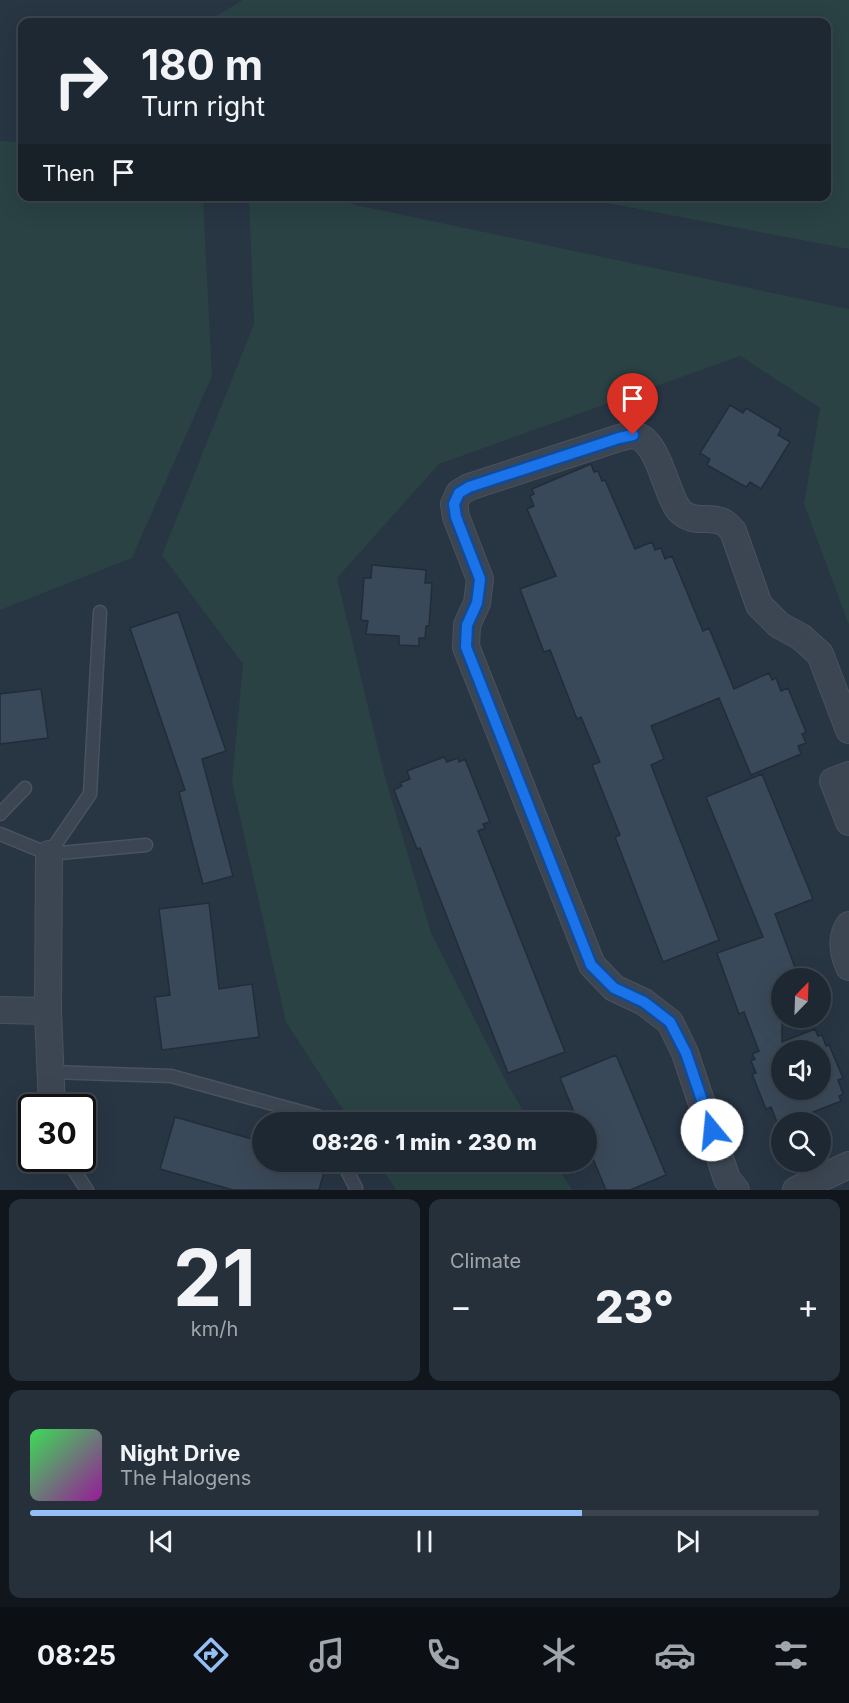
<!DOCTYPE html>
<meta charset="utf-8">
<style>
:root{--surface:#1e2832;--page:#26303a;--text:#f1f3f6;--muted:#a1a6ac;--line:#3c444d;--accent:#94bff6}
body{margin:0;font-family:Inter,sans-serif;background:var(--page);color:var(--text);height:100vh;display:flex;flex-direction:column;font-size:22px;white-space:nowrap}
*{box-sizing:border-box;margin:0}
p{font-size:20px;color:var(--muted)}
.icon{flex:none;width:33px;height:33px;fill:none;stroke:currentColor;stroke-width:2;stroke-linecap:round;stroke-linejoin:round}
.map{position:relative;height:1190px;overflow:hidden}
.details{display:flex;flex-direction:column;gap:9px;padding:9px;background:#10161c;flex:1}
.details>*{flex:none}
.top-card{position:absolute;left:18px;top:18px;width:813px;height:183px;border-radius:12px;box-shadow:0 6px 24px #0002,0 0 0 2px var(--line);background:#1e2832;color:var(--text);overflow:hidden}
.needle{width:39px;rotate:23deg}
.fabs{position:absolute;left:771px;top:968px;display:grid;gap:12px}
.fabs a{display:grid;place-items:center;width:60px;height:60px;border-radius:50%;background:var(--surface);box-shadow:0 6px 24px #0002,0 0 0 2px var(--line);font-size:30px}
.speed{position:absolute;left:18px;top:1094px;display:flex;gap:12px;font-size:30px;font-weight:700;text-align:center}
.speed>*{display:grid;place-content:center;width:78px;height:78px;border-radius:50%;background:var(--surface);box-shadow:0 6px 24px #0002,0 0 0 2px var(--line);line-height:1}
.speed .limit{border:3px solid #111;border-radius:9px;background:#fff;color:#111}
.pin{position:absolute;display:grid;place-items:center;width:51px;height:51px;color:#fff;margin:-62px -26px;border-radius:50% 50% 50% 0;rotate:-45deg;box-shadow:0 0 6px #0007}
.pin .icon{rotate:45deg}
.me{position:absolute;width:66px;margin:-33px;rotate:343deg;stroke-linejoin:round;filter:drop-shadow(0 0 4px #0008)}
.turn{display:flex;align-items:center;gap:21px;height:126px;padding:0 24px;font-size:27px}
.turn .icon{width:78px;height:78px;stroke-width:2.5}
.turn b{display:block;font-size:42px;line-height:51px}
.then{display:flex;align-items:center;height:57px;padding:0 24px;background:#0003;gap:12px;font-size:22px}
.big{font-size:45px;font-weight:800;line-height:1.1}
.details .card{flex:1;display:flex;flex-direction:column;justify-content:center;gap:9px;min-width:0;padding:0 21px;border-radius:12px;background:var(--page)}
.details .dial{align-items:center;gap:0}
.dial b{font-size:78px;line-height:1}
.song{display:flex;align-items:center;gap:18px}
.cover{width:72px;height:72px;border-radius:9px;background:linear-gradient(135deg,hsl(130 70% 55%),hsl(300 70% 35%))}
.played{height:6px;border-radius:3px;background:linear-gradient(90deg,var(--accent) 70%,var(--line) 70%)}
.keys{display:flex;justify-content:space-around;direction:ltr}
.heat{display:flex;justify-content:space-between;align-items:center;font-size:33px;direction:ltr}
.details .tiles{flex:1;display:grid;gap:9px;grid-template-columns:1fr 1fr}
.card:last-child{grid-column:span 2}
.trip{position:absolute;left:252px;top:1112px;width:345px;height:60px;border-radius:30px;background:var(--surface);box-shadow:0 6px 24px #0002,0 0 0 2px var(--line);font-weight:800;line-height:60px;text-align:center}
.menu{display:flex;height:96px;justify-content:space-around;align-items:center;background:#0c1014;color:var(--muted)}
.menu .icon{width:42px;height:42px}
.menu .on{color:var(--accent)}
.menu b{font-size:27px;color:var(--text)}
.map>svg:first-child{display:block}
.green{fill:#2a4244}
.building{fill:#3a4959;stroke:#232d3a;stroke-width:1.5;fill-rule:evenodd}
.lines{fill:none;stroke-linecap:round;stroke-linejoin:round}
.service-casing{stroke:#49525f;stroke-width:15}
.minor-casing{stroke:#49525f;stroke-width:28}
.service{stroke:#3c4652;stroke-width:12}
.minor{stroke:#3c4652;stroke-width:26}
.route-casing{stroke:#114b97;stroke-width:15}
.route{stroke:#1a73e8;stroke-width:10}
</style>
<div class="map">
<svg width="849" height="1190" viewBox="0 0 849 1190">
<rect width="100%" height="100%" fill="#283543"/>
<!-- green -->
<path class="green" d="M243,0H849V249L575,197L826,196V22H206Z
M0,141L22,142V196L203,197L212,376L132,558L0,610Z
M249,197H330L356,205L849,309V625L804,504L820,408L740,356L439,464L337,578L385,777L431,933L509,1087L530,1122H351L286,1022L232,782L243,664L162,555L254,324Z
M377,1161H554L572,1190H396Z"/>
<!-- building -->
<path class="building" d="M730,405L743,413L746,408L781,429L778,435L790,442L761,489L750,482L746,487L707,465L710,459L700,453Z
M591,464L594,472L598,471L602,481L605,480L635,549L652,542L655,550L661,548L665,559L672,556L703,631L709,628L734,689L769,673L772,680L776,678L781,691L788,688L806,732L802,734L806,743L798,746L801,754L751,775L719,698L651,726L664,759L651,765L719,940L663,962L615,837L620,835L592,765L600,762L581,717L577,719L550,650L544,652L520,589L556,576L527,509L534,506L530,496L534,494L532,489Z
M372,565L426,570L425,583H432L429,626H426L425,638H419V646L399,645V636L366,634L368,621L361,620L364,578H371Z
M178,612L226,751L202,759L233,876L203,884L179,792L185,790L130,628Z
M41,689L48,738L0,744V694Z
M444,757L447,762L458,758L459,762L465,759L490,822L483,824L485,828L478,831L565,1052L508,1073L420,848L417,849L394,790L402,786L400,783L410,779L407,771Z
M762,774L813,899L775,914L799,978H782V1042L815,1029L818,1036L822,1035L826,1046L829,1045L843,1078L838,1080L843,1094L839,1096L841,1101L788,1122H777L771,1107L766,1109L752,1074L756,1073L751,1061L755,1059L752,1054L759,1051L744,1012L739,1014L717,953L763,937L706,797ZM782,1050H820V1089H782Z
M209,903L219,989L252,984L259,1037L162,1050L155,997L170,995L159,909Z
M616,1055L666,1175L630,1190H606L586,1142V1122H578L560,1078Z
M175,1117L262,1142V1161H327L319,1190H233L160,1169Z"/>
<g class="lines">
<defs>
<path id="service" d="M0,814L25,788
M0,834L49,854L146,845
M49,854L90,794L100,612
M50,1072L171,1076L320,1117L322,1122
M66,1158L87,1190
M342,1161L356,1188"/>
<path id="minor" d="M849,775L833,781L849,822
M49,854L48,1011L52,1107
M849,925C840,938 843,953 849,967
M0,1010L48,1011
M736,1190L727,1179L685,1053L670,1022L644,1002L614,988L592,965L466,647L467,625L477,603L480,579L456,517L454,504L459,493L469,487L619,438C623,437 629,435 633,435C659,438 665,493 679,510C693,525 708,515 723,522C727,524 730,528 733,531L759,605L779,625L801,637L820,654L849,730
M796,1190L849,1165"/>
</defs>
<!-- service casing -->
<use href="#service" class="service-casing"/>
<!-- minor casing -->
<use href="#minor" class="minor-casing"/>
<!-- service -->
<use href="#service" class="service"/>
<!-- minor -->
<use href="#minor" class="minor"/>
</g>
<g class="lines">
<defs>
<path id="route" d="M633,435L619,438L469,487L459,493L454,504L456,517L480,579L477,603L467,625L466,647L591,965L614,988L644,1002L670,1022L686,1053L712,1130"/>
</defs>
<!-- route casing -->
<use href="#route" class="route-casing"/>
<!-- route -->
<use href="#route" class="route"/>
</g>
</svg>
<div class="fabs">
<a><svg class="needle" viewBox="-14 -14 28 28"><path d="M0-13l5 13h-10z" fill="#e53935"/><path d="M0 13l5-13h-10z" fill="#a1a6ac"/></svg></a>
<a><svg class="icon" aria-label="sound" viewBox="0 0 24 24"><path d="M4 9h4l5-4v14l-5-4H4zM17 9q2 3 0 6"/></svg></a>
<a><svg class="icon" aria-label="search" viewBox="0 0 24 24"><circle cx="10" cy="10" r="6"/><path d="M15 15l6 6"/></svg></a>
</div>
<div class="speed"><div class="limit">30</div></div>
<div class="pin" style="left:633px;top:435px;background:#d93025"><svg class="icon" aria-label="arrive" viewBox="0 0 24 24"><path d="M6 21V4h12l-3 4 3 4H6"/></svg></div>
<svg class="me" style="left:712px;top:1130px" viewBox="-20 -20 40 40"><circle r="19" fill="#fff"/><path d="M0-13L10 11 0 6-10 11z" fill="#1a73e8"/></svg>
<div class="trip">08:26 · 1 min · 230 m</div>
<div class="top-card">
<div class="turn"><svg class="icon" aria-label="right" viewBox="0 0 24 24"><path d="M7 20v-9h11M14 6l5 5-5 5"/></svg><div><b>180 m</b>Turn right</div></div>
<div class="then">Then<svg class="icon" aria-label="arrive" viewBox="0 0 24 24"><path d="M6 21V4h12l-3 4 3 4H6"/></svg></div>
</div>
</div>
<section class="details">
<div class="tiles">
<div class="card dial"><b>21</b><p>km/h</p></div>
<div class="card"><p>Climate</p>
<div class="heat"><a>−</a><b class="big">23°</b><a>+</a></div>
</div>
<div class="card">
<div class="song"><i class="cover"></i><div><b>Night Drive</b><p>The Halogens</p></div></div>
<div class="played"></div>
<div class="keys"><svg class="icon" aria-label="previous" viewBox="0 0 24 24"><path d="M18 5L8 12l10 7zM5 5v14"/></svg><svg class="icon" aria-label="pause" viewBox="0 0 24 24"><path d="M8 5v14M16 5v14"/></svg><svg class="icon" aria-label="next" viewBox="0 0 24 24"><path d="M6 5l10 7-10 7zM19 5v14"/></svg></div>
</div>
</div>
</section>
<nav class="menu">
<b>08:25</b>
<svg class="icon on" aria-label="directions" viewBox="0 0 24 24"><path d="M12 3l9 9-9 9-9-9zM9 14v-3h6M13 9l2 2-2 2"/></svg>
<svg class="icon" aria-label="music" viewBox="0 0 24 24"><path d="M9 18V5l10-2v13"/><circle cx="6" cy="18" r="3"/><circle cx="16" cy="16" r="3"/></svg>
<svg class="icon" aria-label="phone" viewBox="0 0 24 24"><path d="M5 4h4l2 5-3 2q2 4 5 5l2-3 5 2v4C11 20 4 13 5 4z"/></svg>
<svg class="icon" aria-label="climate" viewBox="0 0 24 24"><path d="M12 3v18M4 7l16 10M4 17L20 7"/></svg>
<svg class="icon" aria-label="car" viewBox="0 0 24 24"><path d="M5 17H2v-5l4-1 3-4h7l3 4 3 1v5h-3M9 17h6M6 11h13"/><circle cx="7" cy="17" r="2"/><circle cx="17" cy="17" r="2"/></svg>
<svg class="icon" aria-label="filters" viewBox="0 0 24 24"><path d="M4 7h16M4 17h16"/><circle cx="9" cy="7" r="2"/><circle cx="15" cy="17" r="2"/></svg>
</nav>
